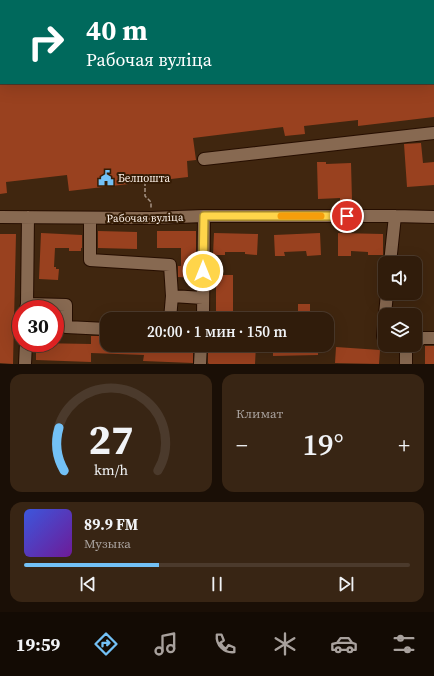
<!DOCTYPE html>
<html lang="ru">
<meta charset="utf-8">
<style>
:root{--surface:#301c0b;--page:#382514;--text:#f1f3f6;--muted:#a8a19d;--line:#4b3a2c;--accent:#73c1f6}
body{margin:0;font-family:"Source Serif 4",serif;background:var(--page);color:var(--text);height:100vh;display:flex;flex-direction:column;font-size:15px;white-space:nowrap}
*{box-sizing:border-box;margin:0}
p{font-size:13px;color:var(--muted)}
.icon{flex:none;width:22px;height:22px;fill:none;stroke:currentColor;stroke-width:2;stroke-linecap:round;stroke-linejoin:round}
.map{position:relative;height:364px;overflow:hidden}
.panel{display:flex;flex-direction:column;gap:10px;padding:10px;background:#1a0f06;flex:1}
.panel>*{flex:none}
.guide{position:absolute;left:0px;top:0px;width:434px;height:84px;box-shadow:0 4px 16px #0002,0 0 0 1px var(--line);background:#00695c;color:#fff;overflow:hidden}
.buttons{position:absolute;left:378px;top:256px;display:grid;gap:8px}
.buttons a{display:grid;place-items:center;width:44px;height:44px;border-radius:8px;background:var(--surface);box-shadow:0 4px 16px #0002,0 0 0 1px var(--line);font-size:20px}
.speed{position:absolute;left:12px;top:300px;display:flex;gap:8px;font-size:20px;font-weight:700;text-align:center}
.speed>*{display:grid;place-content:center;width:52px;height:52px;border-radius:50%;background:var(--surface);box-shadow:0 4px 16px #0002,0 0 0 1px var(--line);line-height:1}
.speed .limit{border:6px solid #d22;background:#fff;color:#111}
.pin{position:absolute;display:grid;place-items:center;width:34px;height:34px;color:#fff;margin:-17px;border:2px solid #fff;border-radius:50%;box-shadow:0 1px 4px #0007}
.me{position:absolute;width:44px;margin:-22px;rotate:0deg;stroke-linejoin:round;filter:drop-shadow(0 0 3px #0008)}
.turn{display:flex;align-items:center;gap:14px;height:84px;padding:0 20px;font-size:18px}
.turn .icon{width:52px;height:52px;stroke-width:2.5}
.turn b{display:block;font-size:28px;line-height:34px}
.big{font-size:30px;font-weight:600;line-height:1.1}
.panel .widget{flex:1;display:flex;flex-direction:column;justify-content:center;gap:6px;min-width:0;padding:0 14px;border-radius:12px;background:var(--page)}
.panel .dial{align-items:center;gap:0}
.dial svg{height:104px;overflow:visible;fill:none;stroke:var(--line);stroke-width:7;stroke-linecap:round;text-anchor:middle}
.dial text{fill:var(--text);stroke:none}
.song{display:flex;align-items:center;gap:12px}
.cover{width:48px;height:48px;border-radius:6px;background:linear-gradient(135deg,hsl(230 70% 55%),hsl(280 70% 35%))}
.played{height:4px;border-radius:2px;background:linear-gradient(90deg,var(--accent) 35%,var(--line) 35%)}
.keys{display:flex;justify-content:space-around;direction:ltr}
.heat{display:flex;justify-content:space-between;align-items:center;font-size:22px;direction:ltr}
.panel .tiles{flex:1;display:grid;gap:10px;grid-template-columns:1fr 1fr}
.widget:last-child{grid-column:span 2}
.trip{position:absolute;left:100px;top:312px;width:234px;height:40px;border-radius:12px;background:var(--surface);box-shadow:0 4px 16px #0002,0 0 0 1px var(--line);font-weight:600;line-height:40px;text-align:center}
.menu{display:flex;height:64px;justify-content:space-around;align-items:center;background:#130b04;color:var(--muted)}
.menu .icon{width:28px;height:28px}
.menu .current{color:var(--accent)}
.menu b{font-size:18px;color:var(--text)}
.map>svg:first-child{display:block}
.building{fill:#99411f}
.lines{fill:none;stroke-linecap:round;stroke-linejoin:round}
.minor-casing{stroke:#260e00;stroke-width:14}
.path{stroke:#a59384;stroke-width:1.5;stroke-dasharray:4 2;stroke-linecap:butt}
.minor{stroke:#876951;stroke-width:12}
.route-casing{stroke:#a68a30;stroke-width:10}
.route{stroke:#ffd54a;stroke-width:7}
.slow{stroke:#f59e0b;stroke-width:7}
.labels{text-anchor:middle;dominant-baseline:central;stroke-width:4;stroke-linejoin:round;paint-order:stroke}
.poi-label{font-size:11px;fill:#fdf2ea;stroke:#351c05;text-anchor:start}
.street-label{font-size:11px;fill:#fdf2ea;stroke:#351c05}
</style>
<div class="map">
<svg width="434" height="364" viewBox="0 0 434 364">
<rect width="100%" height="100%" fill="#40260f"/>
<!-- building -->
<path class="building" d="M0,83H434V117L358,126V120L304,126L305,134L285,136L283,127L193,138L196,160L187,161L188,177L69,191L67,175L6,182L7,193L0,194Z
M421,143L423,163L434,162V185L407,187L404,144Z
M317,162H326V164L351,163L352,200L340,201V198L318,199Z
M98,231L137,232V249L98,248Z
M157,231H196V278L178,277V266H181V248H157Z
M41,233L82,235V248H81V251H69V248H55L54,267H56V269H59L58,280L39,279Z
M214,233L258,234L257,255L245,254V252H225V255H213Z
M320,233L321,255L307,256L306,251L284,252L285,256H275L274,235Z
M338,233L383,234V255H368V252L351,251V256H338Z
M0,234H16L13,364L0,363Z
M216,275H233V319H216Z
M298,304H310V316H298Z
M415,321L422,322V330L415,334Z
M91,336H107V345H193V363L143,361L144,355L91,353V362L36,360V343L91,344Z
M208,345H221V347L241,348V345H256L255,364H209L208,363Z
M273,345H318V355L273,356Z
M425,346H434V364H425Z
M336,347L380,350L379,364L335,363Z"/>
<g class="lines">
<defs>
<path id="minor" d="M204,159L434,133
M0,217L152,218L204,216H395L434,217
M90,218V260L170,265L172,296L203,298
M390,263L395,216
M27,304L28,217
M26,309L27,304L66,305V327L107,329
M385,315L387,293
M385,316L383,336L385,342
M170,319L172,296
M203,319L204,216
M415,343L422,338H434
M396,345L406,347V364
M25,364L26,343
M200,364L201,345"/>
</defs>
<!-- minor casing -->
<use href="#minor" class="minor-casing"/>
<!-- path -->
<path class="path" d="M145,182V196L151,202V208"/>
<!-- minor -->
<use href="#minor" class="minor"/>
</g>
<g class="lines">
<defs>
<path id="route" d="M203,271L204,216H347"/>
</defs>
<!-- route casing -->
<use href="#route" class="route-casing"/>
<!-- route -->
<use href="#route" class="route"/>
<!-- slow -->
<path class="slow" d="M281,216H321"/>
</g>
<!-- icons -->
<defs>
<symbol id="civic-bare" viewBox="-9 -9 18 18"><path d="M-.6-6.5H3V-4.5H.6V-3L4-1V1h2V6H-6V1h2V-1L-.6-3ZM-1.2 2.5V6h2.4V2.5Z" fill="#73c1f6" stroke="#351c05" stroke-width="2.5" paint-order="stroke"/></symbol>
</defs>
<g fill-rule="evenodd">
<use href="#civic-bare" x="95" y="167" width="22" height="22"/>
</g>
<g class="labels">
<!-- poi labels -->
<g class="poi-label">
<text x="118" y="178">Белпошта</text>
</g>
<!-- street labels -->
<g class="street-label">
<text transform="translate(145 218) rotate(-1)">Рабочая вуліца</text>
</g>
</g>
</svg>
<div class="buttons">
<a><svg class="icon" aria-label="sound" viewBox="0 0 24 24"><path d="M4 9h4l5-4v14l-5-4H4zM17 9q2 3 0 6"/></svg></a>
<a><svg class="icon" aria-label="layers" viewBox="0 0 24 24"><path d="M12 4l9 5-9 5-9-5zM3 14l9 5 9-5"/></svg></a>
</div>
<div class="speed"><div class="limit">30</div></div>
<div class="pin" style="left:347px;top:216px;background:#d93025"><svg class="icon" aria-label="arrive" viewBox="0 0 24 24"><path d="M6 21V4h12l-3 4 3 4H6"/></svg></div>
<svg class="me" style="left:203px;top:271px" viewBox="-20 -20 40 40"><circle r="17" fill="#ffd54a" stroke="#fff" stroke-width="3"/><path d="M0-11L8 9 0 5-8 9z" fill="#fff"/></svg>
<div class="trip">20:00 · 1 мин · 150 m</div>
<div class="guide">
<div class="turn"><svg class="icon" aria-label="right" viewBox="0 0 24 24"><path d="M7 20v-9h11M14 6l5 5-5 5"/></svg><div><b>40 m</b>Рабочая вуліца</div></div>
</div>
</div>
<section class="panel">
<div class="tiles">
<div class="widget dial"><svg viewBox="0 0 100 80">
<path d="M14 69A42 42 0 1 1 86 69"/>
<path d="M14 69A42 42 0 0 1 10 36" stroke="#73c1f6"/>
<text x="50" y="56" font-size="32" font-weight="700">27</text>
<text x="50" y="72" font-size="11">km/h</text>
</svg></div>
<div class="widget"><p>Климат</p>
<div class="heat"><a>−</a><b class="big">19°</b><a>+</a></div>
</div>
<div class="widget">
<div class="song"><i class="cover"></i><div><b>89.9 FM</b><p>Музыка</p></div></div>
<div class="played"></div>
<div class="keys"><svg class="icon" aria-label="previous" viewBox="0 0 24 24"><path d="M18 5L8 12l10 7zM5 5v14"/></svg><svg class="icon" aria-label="pause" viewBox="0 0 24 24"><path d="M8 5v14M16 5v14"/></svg><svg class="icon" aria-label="next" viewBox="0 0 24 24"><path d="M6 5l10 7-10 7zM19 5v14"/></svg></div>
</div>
</div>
</section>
<nav class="menu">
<b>19:59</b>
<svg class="icon current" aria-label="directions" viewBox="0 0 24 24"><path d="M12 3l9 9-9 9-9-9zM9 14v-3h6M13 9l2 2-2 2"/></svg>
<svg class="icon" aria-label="music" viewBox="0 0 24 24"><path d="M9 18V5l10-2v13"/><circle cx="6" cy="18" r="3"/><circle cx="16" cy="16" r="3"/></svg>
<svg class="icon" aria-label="phone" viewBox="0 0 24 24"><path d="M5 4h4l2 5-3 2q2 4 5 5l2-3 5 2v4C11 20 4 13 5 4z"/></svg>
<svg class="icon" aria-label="climate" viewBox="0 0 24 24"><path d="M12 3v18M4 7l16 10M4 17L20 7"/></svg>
<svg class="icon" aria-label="car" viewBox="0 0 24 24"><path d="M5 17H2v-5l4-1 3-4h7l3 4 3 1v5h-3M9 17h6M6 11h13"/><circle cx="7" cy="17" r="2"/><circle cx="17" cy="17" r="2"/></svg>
<svg class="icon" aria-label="filters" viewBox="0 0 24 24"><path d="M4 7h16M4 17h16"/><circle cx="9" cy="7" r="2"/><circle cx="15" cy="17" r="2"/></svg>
</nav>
